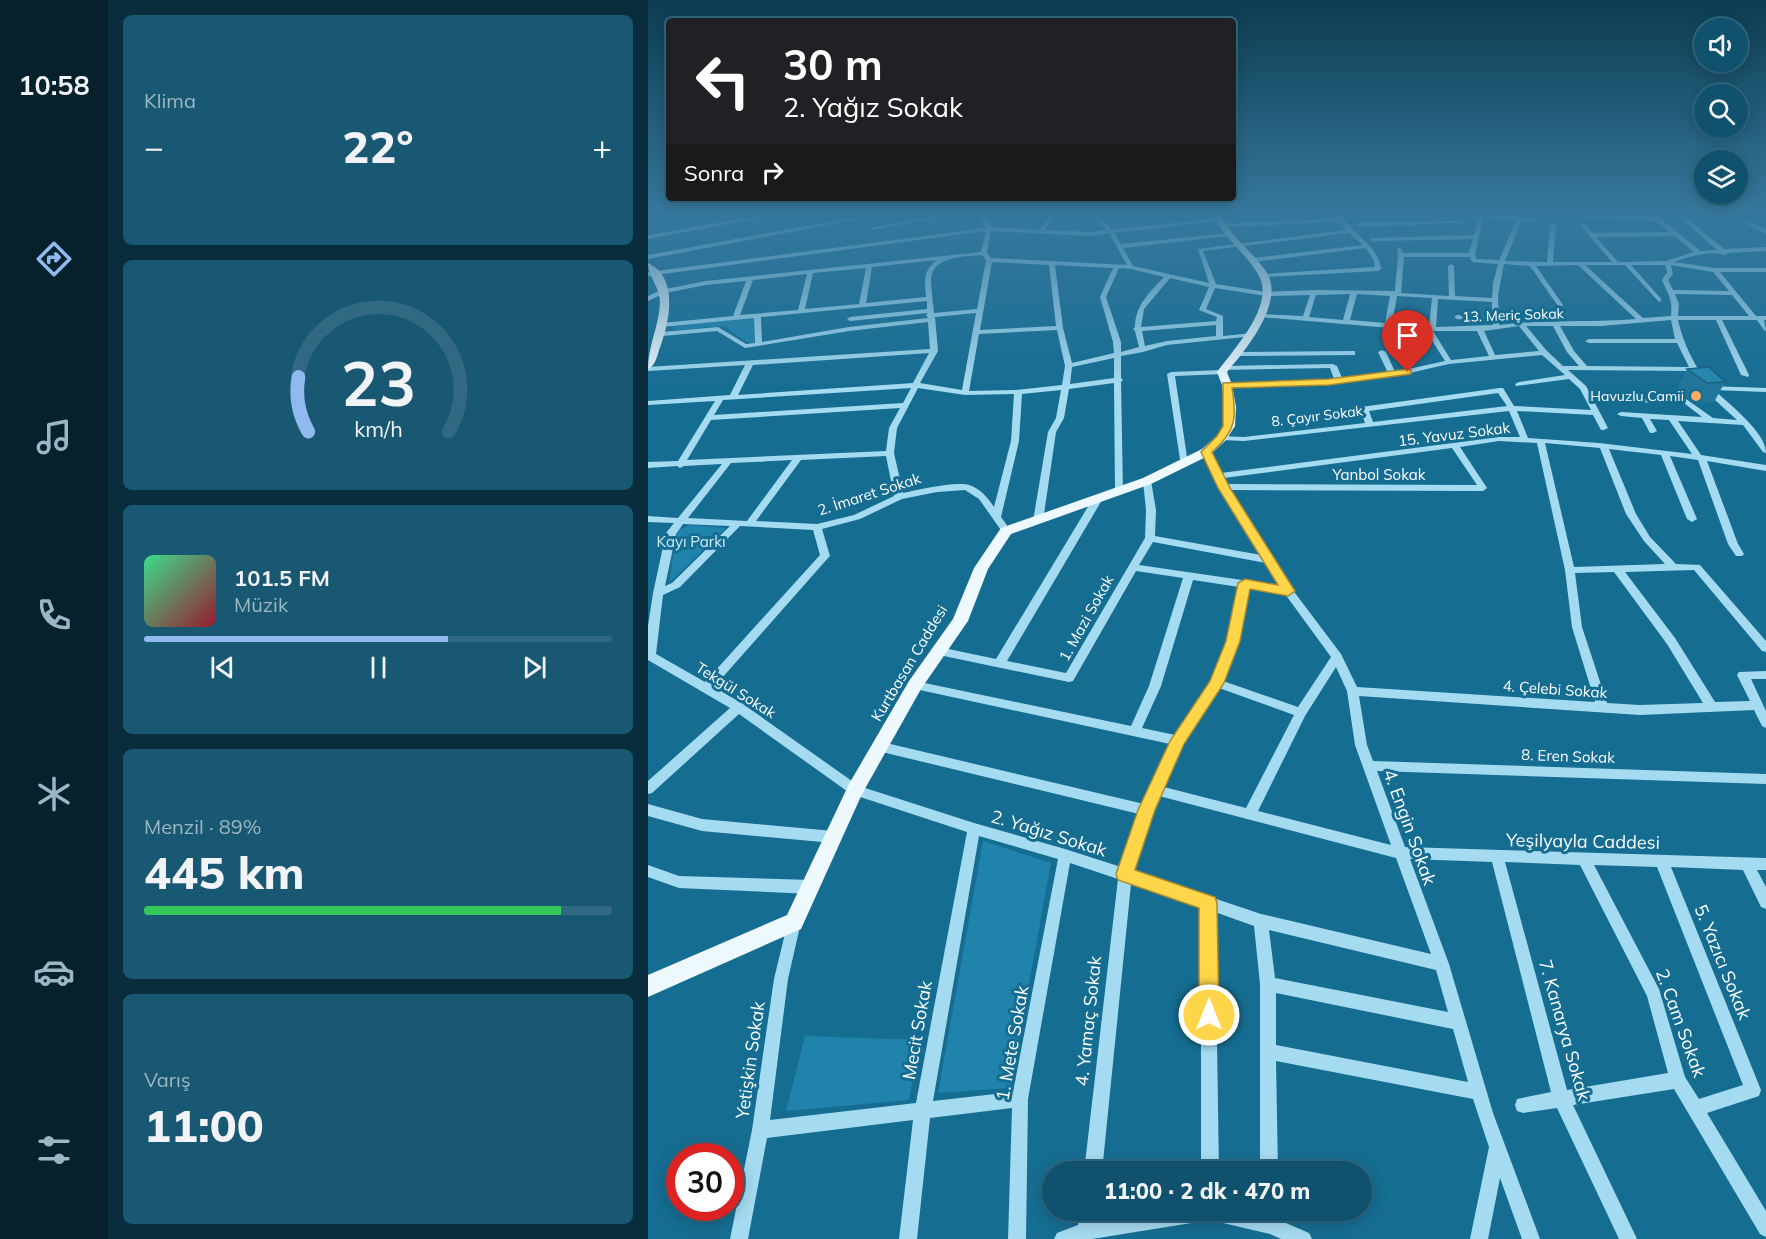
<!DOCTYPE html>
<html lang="tr">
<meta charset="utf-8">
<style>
:root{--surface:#10526e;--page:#195873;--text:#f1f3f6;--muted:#9cb6c2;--line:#306981;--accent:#90b9f0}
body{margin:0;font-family:Mulish,sans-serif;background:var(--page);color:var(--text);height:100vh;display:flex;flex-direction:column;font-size:22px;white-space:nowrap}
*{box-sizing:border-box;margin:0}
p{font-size:20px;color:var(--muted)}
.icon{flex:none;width:33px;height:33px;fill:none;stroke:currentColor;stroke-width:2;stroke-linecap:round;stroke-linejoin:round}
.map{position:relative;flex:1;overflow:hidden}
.side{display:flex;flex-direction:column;gap:15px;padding:15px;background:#092d3c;width:540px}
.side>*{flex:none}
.banner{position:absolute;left:18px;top:18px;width:570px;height:183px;border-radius:6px;box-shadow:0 3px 15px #0003,0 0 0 2px var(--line);background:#202124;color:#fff;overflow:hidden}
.fabs{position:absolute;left:1046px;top:18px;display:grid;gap:12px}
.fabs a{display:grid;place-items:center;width:54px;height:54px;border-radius:50%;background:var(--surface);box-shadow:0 3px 15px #0003,0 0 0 2px var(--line);font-size:30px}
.speed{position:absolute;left:18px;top:1143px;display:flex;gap:12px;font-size:30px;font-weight:700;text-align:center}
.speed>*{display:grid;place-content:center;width:78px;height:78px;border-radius:50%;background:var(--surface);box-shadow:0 3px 15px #0003,0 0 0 2px var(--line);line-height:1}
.speed .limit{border:9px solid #d22;background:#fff;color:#111}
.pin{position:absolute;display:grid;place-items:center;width:51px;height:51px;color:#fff;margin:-62px -26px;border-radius:50% 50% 50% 0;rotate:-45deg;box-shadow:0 0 6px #0007}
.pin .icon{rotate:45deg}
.me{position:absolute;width:66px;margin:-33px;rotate:0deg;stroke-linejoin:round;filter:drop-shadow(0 0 4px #0008)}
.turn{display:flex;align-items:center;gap:21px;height:126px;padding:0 18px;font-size:27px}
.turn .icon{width:78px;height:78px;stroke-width:2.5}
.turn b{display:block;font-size:42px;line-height:51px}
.then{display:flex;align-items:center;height:57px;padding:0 18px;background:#0003;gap:12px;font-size:22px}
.big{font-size:45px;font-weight:800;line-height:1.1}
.side .widget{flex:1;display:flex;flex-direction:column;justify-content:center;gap:9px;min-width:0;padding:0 21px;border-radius:9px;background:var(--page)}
.side .dial{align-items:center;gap:0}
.dial svg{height:156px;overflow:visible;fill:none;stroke:var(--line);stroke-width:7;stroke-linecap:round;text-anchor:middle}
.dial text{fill:var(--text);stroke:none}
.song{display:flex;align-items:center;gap:18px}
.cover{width:72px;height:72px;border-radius:9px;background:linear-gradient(135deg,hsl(150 70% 55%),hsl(350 70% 35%))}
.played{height:6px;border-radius:3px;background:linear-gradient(90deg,var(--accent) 65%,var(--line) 65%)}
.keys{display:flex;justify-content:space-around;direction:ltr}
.heat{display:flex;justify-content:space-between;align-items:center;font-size:33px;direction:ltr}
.charge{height:9px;border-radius:4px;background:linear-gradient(90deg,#34c759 89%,var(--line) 0)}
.trip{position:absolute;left:394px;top:1161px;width:330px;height:60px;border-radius:30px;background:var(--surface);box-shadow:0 3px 15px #0003,0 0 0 2px var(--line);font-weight:800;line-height:60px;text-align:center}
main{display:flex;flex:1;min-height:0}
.dock{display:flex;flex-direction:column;width:108px;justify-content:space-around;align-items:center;background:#06212c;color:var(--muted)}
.dock .icon{width:42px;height:42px}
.dock .selected{color:var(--accent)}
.dock b{font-size:27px;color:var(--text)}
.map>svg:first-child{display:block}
.green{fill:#1f83ac}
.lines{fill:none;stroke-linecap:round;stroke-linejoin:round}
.minor{fill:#a5dbf0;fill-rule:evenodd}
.major{fill:#eef9ff;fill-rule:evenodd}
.wall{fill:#207598}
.building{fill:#2588b1;stroke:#1a5f7c;stroke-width:1.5}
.route{fill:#ffd54a;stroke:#a68a30;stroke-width:1.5}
.poi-dot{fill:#ffaa64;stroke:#166d92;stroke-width:2}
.labels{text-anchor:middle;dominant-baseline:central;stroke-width:6;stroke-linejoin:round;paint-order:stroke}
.far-street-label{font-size:14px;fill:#fff;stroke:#166d92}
.far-poi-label{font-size:14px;fill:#fff;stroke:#166d92;text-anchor:end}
.street-label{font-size:15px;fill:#fff;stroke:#166d92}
.park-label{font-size:15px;fill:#cceefc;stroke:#166d92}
.near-street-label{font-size:18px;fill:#fff;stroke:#166d92}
</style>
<main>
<nav class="dock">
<b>10:58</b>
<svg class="icon selected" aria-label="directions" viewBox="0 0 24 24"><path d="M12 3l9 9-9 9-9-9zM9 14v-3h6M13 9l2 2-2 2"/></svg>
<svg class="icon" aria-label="music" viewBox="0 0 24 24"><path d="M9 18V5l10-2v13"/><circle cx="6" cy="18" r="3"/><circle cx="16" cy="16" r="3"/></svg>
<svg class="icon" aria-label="phone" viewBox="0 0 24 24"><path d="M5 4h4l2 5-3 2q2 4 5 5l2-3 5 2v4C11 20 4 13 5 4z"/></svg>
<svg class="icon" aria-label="climate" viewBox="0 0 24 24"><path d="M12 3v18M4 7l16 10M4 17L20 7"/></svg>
<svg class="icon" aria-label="car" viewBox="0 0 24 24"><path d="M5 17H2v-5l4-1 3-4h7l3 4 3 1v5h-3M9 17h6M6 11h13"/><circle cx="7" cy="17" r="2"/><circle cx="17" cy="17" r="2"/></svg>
<svg class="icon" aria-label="filters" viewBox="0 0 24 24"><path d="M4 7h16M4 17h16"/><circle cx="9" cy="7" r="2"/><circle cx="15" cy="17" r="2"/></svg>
</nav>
<section class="side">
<div class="widget"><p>Klima</p>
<div class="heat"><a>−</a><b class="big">22°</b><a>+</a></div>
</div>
<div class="widget dial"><svg viewBox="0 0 100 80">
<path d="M14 69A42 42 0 1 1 86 69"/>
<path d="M14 69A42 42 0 0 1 9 41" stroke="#90b9f0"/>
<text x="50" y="56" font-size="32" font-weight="700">23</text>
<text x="50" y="72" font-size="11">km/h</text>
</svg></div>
<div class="widget">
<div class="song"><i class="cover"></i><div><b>101.5 FM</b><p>Müzik</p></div></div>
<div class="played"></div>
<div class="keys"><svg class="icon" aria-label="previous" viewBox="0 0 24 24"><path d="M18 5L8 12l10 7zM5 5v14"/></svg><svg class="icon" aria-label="pause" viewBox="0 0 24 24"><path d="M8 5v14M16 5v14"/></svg><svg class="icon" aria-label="next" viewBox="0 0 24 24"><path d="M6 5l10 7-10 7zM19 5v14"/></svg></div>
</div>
<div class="widget"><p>Menzil · 89%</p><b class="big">445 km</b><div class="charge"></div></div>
<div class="widget"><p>Varış</p><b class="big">11:00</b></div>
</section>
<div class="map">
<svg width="1118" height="1239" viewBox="0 0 1118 1239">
<rect width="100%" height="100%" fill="#166d92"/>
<!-- green -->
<path class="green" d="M106,317V343L98,342L77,326L27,330L24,328L26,326Z
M41,525L78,528L21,583L29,531Z
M335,841L403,863L362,1088L290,1093Z
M157,1036L272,1040L261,1100L138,1111Z"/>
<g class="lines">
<!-- minor -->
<path class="minor" d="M121,214H134L0,239V235Z
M225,214H238L0,259V255Z
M295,214H309L224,230L221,228Z
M330,214H366L338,218L343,227L392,230L403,214H408L397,230L442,232L459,230L447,219L439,214H472L452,217L464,230L572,218L573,219L570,221L466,233L473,244L582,233L583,234L580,236L475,248L485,266L561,283L550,249L698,230L691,222L572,227V225L574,224L690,218L687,214H693C704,235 730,244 733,269L730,271L616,277L614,276V274L727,267L726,261L718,248L605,262L602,260L605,258L715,245L701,233L555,251L568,284L618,292L666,290L747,291L750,255L749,248H753L755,253H821L825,239L725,241L722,239L723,238L826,235L830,218L816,217L814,214H833L884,219L885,214H891L888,222H873L857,261L899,262L902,225L905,223L908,225L905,262H964L932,225L933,224H937L945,233L1022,232L1008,221L911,217L910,216L913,214L1004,217L1003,214H1008L1052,251L1069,250L1028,214H1034L1076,249L1118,247V251L1080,253L1077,255C1064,250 1039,257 1026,262L1067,268H1118V272H1072L1108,316H1118V320H1116L1118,331L1116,330L1109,320H1074L1101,375L1100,377L1093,375L1068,320H1030C1036,346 1046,364 1061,386L1118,388V392L1066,390C1081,404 1118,432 1118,453L1115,452L1095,425L1030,421L1053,455L1118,465V471L1059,461L1090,544L1096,554L1094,556H1088L1080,544L1050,460L1022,456L1049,519L1044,522L1039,519L1013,455L961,449L988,514L1002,537L1028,564L1052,565L1118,641V652L1114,651L1046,570L977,572L1027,638L1067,702L1102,701L1089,675L1091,672L1118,671V679H1103L1118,711V728L1114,726L1106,710L992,715L711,696L719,745L725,761L1118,774V784L729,771L757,847L1118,858V870H1109L1118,887V909L1113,907L1095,870L1023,867L1113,1090L1111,1096L1059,1113L1118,1211V1237L1112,1234L1026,1089L925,1105L989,1239H971L909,1108L875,1113L869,1111L867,1105L869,1099L903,1092L844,862L762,859L801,964L845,1113L892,1239H874L852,1178L840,1239H822L841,1147L825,1099L628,1061L630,1172H612V984L606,926L567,912L571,1172H553V908L483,884L454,1172H436L470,879L422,863L380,1099L378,1239H360L364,1108L282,1118L269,1239H251L265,1120L119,1138L100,1239H82L104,1130L126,979L141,917L146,915L151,917L153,922L140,979L122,1120L268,1103L319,832L203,794L91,714L4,793L0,794V781L82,708L0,660V626L5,593L18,533L26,523L0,522V516L30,518L74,464L36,466L32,468L29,466L0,468V462L30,461L67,401L0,405V401L82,395L97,365L0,371V367L282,349L280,322L201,331L97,348L69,331L14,336L11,334L14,332L70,327L98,344L107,343L106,318L14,327L11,325L14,323L85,316L98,281L58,285L17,293L0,301V296L13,290L58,281L333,252L338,231L0,276V272L338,228ZM835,218L868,221L851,260L828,259L827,255ZM343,231L442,236L461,233L479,265L343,258L339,253ZM1027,236L1046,252L1018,261L970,262L948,237ZM334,255L338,260L329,309L286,313C285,302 283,290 283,279C285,255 317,257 334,255ZM756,257H822L824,262L850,264L845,283L844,298L807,296L806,266L803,264L800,266L801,296L753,293ZM289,260C274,272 277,280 278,297L218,303L224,267ZM344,262L401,265L408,326L332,330ZM856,264L882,266L910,306L912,307L915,305L888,266L930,265L988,319C943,323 897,319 851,325L850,295ZM407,265L465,268L452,297L465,342L466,353L424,363L415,328ZM937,265H977L1011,302L1013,301V299L983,265H1017L1019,272L1014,280C1020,294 1025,300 1023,316L995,318ZM1023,265L1065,272L1081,291L1025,290L1020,280L1025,274ZM218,268L211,304L157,309L165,273ZM471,268L483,269L516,277C502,292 487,305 487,327L485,329L487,331L491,347L473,352V342L458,297ZM159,274L150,310L92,315L105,280ZM522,278L561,287L551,310L569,317L568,321L493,327L496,309ZM567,288L618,296L662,295L655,316L611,314L610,315L613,317L778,331L797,361L747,372L738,352L734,350L730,352L740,373L694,378L689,366L685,364L576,366L572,368L573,370L682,368L686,379L579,383H576V387L681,384L744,377L801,364L894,355L917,375L871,382L867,384L868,386L921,379L932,389L943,410L866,406L855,388H852L713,407L712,409L717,423L596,437L571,436V440H574L596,441L861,411L872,437H851L573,473L561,450H555L554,452L565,476L613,555L507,536L508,510L503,481L502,479H496L495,481L498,510L497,538L418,673L359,661L454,500L449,497L444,500L348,659L291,647L287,648L286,651L287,654L291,655L421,682L425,681L488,571L535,578L501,686L483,726L267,681L263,682L261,685L263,688L267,689L522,744L496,804L234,742L230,743L228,747L230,751L234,752L491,814L473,867L417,849L326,823L211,786L95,704L66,687L180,558L182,556L174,529L212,519L254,499L289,492L317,490L331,499L355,533H361L363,531L353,517L371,441L374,394L413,390L408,418L400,432L385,521L387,523L390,524L395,521L408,432L416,418L421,389L466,383L467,492L471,495L474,494L475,492L473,382L475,380L473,378V356L495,352L519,345L606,336V334L604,333L575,336V316L558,309ZM702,294L695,320L661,317L668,295ZM709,294L742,296L737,323L702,320ZM1027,294L1084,295L1101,316H1030L1031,304ZM749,296L784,298L781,327L744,324ZM790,299L844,302V318L809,315L806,317L809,319L844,322L845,325L788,327ZM279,301V309L202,317L199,319L202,321L280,313L278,315L280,318L201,327L114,342L113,317ZM328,313L314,390L272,383L290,351L287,317ZM1023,320L1027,339H941L937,341L941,343H1029L1041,367L939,366L926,351L912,326H953ZM568,325V336L519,341L497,346L494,331ZM871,326L891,351L847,355L836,331ZM878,326H905L919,352L931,366H915L899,351ZM409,330L417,366L414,385L367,390L321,391L331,334ZM785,331H829L841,356L803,360ZM281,353L265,383L90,395L105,365ZM466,358V378L422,384L424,367ZM920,370L1044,371L1056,390L1089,420L1065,418L1038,399L965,398H962V402L1036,403L1054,417L973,412L969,414L973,416L994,418L1002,433H1005L1009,431L1002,419L1021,420L1044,454L951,443L880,438L869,411L945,415L953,430H956L960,428L938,386ZM263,388L255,403L66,415L75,400ZM270,388L317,395L366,394L363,441L346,507C340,498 332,488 321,485C309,481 269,490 255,493L246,453L249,428ZM850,393L859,406L725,422L721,411ZM252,408L241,428L238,451L39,460L63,420ZM851,441L889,443L917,570L924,627L947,702L709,687L693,654L644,589L582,490L835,491L839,488L812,447ZM897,443L952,448L978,514L996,541L1017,564L926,567ZM804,448L829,485L579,484L576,478ZM238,456L246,496L206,515L169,524L108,521L153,460ZM144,460L99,521L40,518L83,463ZM35,524L82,526L24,583L17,586L28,534ZM92,526L165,530L172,555L57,682L8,654L15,595L32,587ZM505,542L618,563L632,586L597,580H594L491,565ZM966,572L1019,644L1055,703L992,705L959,703L934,627L927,573ZM545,580L591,587L580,641L564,681L527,735L494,728L513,686ZM601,588L637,594L683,657L650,707L575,681L590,641ZM688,667L699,691L707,745L743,845L610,811L657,716ZM571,688L646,715L598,808L516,787L535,744ZM511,796L748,858L783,954L613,914L485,871ZM331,836L410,859L365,1092L285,1101ZM857,862L932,865L999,996L1020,1073L919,1090ZM946,865L1009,867L1095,1085L1051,1099L1037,1077L1011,989ZM621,930L788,970L800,1012L627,978ZM628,993L805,1029L820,1082L628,1045Z
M811,220L814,222L813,223L712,227L709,225L712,223Z
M1099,222H1103L1118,230V234L1099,224Z
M704,351H707V355L587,356L583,354L587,352Z
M574,370L578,372L577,374L527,376L540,464L539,466H533L519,374L523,372Z
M0,804L54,819L185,831L190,833L192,837L190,841L185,843L54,831L0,816Z
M0,865L31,876L163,880L168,882L170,887L168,892L163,894L31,888L0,877Z
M432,1210H450L449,1220L509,1210H598L613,1214V1210H631V1220L661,1233L664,1239H633L622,1234L562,1220L444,1239H406L409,1233L430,1225Z"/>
<!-- major -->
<path class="major" d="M565,214H573C583,238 606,252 619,273C637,303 597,351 579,372L584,385L588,407L587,426L578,440L562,455L503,484L363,534L340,569L320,621L273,689L214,794L153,929L0,997V975L139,915L201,784L261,681L305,619L326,568L353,528L495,478L554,449L569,436L575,426L576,407L574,385L569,372C585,350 629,304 610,274C597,252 575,238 565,214Z
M0,263C32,278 21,324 11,350C9,357 7,366 0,369C0,346 11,326 12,303C12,286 0,277 0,263Z"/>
</g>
<!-- wall -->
<path class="wall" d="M1039,369L1077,382L1066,402L1049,404L1029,390Z"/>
<!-- building -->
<path class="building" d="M1061,367L1077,382L1059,383L1039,369Z"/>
<!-- sky -->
<linearGradient id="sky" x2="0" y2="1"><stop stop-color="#0c3c50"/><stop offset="0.55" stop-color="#36789d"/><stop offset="1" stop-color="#36789d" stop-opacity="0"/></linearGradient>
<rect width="1118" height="388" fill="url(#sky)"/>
<!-- route -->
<path class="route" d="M760,369L763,370V374L681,385L584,388C589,419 588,431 564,452L582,488L647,591L640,596L602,589L592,641L576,683L536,744L507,810L487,870L567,897L569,903L571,1015L568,1022L561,1025L554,1022L551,1015V908L470,880L468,874L490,810L522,741L562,681L578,641L590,583L597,579L630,585L570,488L553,452L569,436L575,426V383L681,379Z"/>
<!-- markers -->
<circle class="poi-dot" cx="1048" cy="396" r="6"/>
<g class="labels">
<!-- far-street labels -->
<g class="far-street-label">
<text transform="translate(865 315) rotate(-2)">13. Meriç Sokak</text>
<text transform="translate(669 416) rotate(-7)">8. Çayır Sokak</text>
</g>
<!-- far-poi labels -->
<g class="far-poi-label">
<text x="1036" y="396">Havuzlu Camii</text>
</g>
<!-- street labels -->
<g class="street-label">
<text transform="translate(806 434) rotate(-7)">15. Yavuz Sokak</text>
<text x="731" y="474">Yanbol Sokak</text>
<text transform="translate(221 494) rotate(-18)">2. İmaret Sokak</text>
<text transform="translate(438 618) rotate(-61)">1. Mazi Sokak</text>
<text transform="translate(261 663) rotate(-59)">Kurtbasan Caddesi</text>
<text transform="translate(907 689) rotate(4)">4. Çelebi Sokak</text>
<text transform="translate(88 690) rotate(32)">Tekgül Sokak</text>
<text transform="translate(920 756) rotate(2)">8. Eren Sokak</text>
</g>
<!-- park labels -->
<g class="park-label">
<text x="43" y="541">Kayı Parkı</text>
</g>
<!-- near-street labels -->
<g class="near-street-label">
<text transform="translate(762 827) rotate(70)">4. Engin Sokak</text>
<text transform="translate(401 833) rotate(17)">2. Yağız Sokak</text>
<text transform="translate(935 841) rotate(1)">Yeşilyayla Caddesi</text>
<text transform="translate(1075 962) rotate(68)">5. Yazıcı Sokak</text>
<text transform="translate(440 1021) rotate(-84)">4. Yamaç Sokak</text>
<text transform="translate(1033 1023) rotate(70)">2. Cam Sokak</text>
<text transform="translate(269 1030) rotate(-80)">Mecit Sokak</text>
<text transform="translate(917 1030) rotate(74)">7. Kanarya Sokak</text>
<text transform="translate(364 1043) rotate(-80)">1. Mete Sokak</text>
<text transform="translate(102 1060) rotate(-82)">Yetişkin Sokak</text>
</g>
</g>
</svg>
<div class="fabs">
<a><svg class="icon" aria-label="sound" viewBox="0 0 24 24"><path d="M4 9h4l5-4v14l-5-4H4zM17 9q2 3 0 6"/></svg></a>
<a><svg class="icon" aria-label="search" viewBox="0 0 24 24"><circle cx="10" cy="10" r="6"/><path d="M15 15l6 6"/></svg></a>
<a><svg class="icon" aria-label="layers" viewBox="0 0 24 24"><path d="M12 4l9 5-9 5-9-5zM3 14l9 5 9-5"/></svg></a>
</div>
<div class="speed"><div class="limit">30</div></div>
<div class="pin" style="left:760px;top:372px;background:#d93025"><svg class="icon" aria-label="arrive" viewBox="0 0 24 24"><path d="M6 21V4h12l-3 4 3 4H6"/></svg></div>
<svg class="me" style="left:561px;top:1015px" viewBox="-20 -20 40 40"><circle r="17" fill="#ffd54a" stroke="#fff" stroke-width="3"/><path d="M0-11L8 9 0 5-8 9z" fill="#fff"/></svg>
<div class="trip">11:00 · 2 dk · 470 m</div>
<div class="banner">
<div class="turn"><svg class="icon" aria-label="left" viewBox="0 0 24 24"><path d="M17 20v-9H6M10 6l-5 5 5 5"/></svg><div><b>30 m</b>2. Yağız Sokak</div></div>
<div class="then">Sonra<svg class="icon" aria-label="right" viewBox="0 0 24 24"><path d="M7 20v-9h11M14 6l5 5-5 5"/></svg></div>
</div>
</div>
</main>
